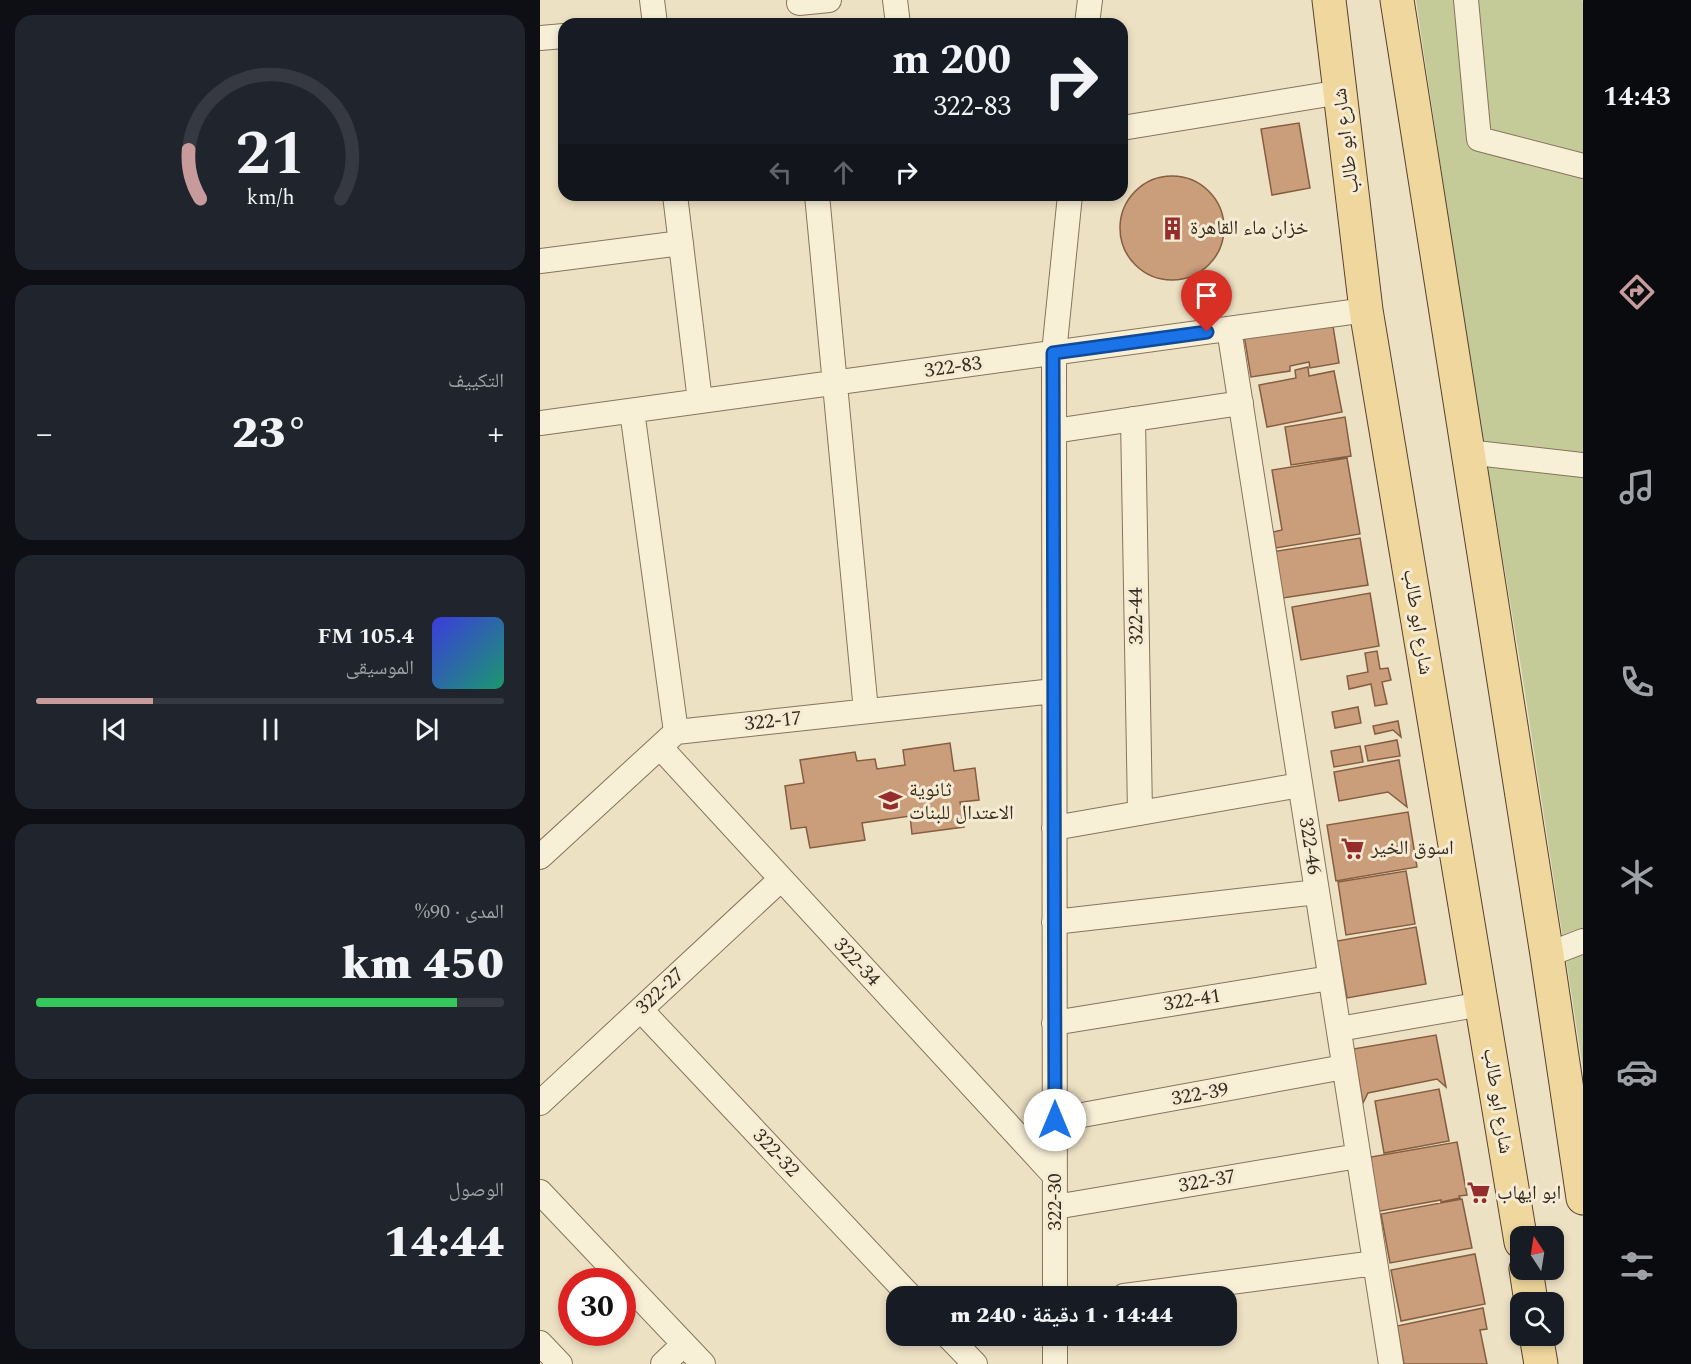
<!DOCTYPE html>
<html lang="ar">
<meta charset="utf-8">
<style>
:root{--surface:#171b24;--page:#20242c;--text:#f1f3f6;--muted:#9ea1a6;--line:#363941;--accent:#c79a9b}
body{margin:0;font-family:Spectral,"Noto Naskh Arabic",serif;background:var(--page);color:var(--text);direction:rtl;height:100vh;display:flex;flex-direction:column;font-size:22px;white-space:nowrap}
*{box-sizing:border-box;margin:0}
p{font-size:20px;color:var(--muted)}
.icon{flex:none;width:33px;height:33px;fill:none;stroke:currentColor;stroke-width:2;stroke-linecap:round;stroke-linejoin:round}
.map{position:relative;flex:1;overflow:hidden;direction:ltr}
.details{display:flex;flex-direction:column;gap:15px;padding:15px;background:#0d0f14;width:540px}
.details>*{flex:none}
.guide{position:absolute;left:18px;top:18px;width:570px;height:183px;border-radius:18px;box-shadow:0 3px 9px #0003;direction:rtl;background:#171b24;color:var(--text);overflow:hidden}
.needle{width:39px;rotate:348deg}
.fabs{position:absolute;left:970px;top:1226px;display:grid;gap:12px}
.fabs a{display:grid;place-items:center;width:54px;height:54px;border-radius:12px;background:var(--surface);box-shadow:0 3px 9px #0003;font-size:30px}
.speed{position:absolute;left:18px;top:1268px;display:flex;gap:12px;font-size:30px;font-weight:700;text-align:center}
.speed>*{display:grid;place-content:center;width:78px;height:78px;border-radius:50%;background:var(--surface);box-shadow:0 3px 9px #0003;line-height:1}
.speed .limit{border:9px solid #d22;background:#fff;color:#111}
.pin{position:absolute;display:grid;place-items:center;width:51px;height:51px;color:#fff;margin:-62px -26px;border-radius:50% 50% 50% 0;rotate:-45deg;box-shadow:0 0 6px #0007}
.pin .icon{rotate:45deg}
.me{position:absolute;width:66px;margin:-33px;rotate:0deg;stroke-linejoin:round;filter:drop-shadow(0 0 4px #0008)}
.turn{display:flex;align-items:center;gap:21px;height:126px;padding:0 18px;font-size:27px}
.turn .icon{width:78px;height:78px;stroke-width:2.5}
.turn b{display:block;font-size:42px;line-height:51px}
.lanes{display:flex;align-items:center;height:57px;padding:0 18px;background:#0003;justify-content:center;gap:30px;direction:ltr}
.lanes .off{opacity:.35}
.big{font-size:45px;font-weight:800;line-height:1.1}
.details .widget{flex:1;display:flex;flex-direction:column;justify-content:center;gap:9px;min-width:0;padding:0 21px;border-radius:18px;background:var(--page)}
.details .dial{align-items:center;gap:0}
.dial svg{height:156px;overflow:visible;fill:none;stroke:var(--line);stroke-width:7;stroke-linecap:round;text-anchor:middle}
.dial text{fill:var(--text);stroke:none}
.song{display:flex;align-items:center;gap:18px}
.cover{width:72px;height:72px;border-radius:9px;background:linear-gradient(135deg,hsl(240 70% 55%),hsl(160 70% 35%))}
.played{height:6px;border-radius:3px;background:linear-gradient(90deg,var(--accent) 25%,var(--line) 25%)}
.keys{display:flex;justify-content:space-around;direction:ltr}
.heat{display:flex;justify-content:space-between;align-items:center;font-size:33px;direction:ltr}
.charge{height:9px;border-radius:4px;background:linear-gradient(90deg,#34c759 90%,var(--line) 0)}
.trip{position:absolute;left:346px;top:1286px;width:351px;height:60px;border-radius:18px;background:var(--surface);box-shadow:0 3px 9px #0003;font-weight:800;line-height:60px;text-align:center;direction:rtl}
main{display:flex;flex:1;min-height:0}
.tabs{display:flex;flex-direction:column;width:108px;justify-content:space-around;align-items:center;background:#090b0e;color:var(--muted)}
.tabs .icon{width:42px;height:42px}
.tabs .selected{color:var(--accent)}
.tabs b{font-size:27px;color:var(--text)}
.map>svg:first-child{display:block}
.green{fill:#c4cb98}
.building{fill:#ca9d7b;stroke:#855d41;stroke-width:1.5}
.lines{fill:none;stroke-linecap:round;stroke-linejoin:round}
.minor-casing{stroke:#87735b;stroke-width:26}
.primary-casing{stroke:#55412f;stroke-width:35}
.minor{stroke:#f8efd7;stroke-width:24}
.primary{stroke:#efd79d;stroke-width:33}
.route-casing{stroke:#114b97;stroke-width:15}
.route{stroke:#1a73e8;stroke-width:10}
.labels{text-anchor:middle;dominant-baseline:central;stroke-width:6;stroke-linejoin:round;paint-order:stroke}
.street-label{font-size:20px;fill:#372b1e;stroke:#f5ebd3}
.poi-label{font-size:20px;fill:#372b1e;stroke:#f5ebd3;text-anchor:start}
</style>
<main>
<nav class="tabs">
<b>14:43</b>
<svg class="icon selected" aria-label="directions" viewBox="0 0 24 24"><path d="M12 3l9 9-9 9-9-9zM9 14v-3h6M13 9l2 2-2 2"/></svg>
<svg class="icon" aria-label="music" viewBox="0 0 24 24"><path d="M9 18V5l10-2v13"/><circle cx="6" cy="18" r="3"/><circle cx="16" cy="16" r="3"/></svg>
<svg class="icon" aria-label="phone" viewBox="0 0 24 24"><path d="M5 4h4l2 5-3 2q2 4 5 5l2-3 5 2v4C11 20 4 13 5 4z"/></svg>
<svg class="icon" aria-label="climate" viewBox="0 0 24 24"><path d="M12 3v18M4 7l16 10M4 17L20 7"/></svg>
<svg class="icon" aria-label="car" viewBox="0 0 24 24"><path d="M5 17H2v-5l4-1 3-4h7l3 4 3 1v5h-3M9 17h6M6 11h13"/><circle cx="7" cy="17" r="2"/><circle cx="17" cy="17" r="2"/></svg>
<svg class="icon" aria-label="filters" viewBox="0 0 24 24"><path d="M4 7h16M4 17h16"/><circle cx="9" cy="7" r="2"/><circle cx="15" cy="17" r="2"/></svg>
</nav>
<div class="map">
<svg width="1043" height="1364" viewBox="0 0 1043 1364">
<rect width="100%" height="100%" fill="#ede1c4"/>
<!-- green -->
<path class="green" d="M876,0H1042L1043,4V1069L981,667L929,357Z"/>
<!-- building -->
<path class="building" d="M759,123L770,188L732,195L721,129Z
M580 228a52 52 0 1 1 104 0a52 52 0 1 1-104 0Z
M792,320L799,363L770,368L769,362L750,366V371L711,377L704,335Z
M768,367L769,376L794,371L802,412L727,427L719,385L756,378L755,370Z
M805,417L811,456L751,465L745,427Z
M807,458L820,534L736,548L733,532L742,530L732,470Z
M820,538L828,585L743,598L731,552Z
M830,593L839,646L761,660L752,607Z
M837,651L840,669L848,668L851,680L842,682L847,704L835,706L831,684L809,689L807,676L828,672L825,653Z
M818,707L821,723L795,728L792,712Z
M858,721L861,737L853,730L835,734L833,726Z
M857,740L860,756L828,761L825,746Z
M410,743L414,771L435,768L439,800L420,802L424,827L372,834L370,816L322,823L325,840L270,848L266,827L251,829L245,786L264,783L260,760L315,752L317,761L335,759L337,769L365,765L363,750Z
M820,746L823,762L794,767L791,751Z
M859,760L867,807L848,792L799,801L794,772Z
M868,812L877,867L796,881L787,825Z
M866,871L875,924L806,935L798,882Z
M876,927L886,984L807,998L797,941Z
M896,1035L906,1087L897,1079L828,1093L823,1103L813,1049Z
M899,1089L909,1141L844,1153L835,1101Z
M917,1142L927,1195L919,1196L920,1198L901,1202V1200L835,1212L825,1158Z
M922,1199L932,1248L850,1263L841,1214Z
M935,1254L945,1304L861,1321L851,1270Z
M943,1308L947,1329L940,1330L947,1364H864L857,1326Z"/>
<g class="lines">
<defs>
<path id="minor" d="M112,0L115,24
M355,0L358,24
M926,0L939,139L1043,166
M259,3L289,0
M547,24L550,0
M0,38L24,36
M582,128L801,92
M135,195L160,401
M277,195L326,711
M0,261L141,243
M689,329L851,1364
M92,411L136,732
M593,419L600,813
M0,423L826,310
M514,431L701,403
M927,452L1043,465
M120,747L515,1176
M514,828L760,785
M0,857L136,732L514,691
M514,922L777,892
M1007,955L1043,941
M101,1010L370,1296
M514,1023L790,978
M799,1029L942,1004
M0,1103L240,880
M515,1120L804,1067
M0,1192L163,1364
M515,1207L818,1156
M515,1296L514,353L530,195
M584,1296L835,1263
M407,1335L435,1364
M515,1335V1364
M0,1343L20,1364
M123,1364L144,1344"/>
<path id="primary" d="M789,0L826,310L981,1242
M857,0L1007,955L1043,1198
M986,1269L991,1302
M996,1335L1001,1364"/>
</defs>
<!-- minor casing -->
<use href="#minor" class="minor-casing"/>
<!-- primary casing -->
<use href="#primary" class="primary-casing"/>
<!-- minor -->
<use href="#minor" class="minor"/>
<!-- primary -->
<use href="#primary" class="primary"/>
</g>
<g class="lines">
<defs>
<path id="route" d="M515,1120L513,353L667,332"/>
</defs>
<!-- route casing -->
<use href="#route" class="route-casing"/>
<!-- route -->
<use href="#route" class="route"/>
</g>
<!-- icons -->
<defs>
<symbol id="building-bare" viewBox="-9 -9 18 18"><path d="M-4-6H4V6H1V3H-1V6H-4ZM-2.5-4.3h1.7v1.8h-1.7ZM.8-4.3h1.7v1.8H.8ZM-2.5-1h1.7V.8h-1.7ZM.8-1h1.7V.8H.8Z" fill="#942d2c" stroke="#f5ebd3" stroke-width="2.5" paint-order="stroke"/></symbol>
<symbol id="school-bare" viewBox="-9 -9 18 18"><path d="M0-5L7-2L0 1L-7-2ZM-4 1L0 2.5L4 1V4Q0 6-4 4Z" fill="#942d2c" stroke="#f5ebd3" stroke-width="2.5" paint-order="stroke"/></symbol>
<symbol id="supermarket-bare" viewBox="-9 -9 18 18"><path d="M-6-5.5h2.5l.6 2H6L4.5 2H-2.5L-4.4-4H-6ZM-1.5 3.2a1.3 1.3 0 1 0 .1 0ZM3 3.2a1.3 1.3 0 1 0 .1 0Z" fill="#942d2c" stroke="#f5ebd3" stroke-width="2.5" paint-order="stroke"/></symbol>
</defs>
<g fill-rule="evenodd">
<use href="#building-bare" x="616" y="212" width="33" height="33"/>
<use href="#school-bare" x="334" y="784" width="33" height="33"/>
<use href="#supermarket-bare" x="796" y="832" width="33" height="33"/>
<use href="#supermarket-bare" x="922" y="1176" width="33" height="33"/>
</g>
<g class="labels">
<!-- street labels -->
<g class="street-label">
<text transform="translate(806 141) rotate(-97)">شارع ابو طالب</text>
<text transform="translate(413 367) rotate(-8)">322-83</text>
<text transform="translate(596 616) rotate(-91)">322-44</text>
<text transform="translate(878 622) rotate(81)">شارع ابو طالب</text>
<text transform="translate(233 721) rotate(-6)">322-17</text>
<text transform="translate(770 846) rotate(81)">322-46</text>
<text transform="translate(317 962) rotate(47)">322-34</text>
<text transform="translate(120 991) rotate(-43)">322-27</text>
<text transform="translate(652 1000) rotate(-9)">322-41</text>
<text transform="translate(660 1094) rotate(-10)">322-39</text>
<text transform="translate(958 1101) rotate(81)">شارع ابو طالب</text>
<text transform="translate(236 1153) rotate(47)">322-32</text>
<text transform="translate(667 1181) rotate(-10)">322-37</text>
<text transform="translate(515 1202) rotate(-90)">322-30</text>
</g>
<!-- poi labels -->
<g class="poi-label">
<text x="650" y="228">خزان ماء القاهرة</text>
<text x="369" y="790">ثانوية<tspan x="369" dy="23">الاعتدال للبنات</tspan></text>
<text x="831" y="848">اسوق الخير</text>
<text x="957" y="1193">ابو ايهاب</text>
</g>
</g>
</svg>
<div class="fabs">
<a><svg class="needle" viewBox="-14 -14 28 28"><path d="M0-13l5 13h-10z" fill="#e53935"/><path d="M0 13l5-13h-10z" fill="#9ea1a6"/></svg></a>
<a><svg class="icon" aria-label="search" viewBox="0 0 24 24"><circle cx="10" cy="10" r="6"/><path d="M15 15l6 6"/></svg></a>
</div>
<div class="speed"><div class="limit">30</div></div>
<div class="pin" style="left:667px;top:332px;background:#d93025"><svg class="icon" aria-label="arrive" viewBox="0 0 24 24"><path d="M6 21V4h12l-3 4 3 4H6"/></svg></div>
<svg class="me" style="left:515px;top:1120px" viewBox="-20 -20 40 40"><circle r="19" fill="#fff"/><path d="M0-13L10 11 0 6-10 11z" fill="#1a73e8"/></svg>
<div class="trip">14:44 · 1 دقيقة · 240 m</div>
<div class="guide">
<div class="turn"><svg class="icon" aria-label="right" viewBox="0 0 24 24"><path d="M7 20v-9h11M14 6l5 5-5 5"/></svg><div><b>200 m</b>322-83</div></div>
<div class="lanes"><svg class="icon off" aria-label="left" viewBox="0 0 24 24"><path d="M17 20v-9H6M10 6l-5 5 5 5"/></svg><svg class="icon off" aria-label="ahead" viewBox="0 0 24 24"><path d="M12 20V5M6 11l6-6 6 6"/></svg><svg class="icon" aria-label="right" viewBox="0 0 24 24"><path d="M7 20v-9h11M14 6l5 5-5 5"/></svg></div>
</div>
</div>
<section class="details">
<div class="widget dial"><svg viewBox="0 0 100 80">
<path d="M14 69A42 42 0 1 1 86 69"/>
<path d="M14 69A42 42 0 0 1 8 44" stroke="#c79a9b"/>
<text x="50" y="56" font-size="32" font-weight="700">21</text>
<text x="50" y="72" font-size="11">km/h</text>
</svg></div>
<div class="widget"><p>التكييف</p>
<div class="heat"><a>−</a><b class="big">23°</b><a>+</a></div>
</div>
<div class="widget">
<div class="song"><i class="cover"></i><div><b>105.4 FM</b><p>الموسيقى</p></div></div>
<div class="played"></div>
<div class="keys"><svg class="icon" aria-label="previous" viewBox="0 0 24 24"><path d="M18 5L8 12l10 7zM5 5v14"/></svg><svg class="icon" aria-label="pause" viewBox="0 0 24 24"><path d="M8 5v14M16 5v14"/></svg><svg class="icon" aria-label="next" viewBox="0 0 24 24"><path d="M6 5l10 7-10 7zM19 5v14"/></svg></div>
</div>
<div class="widget"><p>المدى · 90%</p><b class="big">450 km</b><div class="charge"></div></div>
<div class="widget"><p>الوصول</p><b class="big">14:44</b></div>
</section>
</main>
